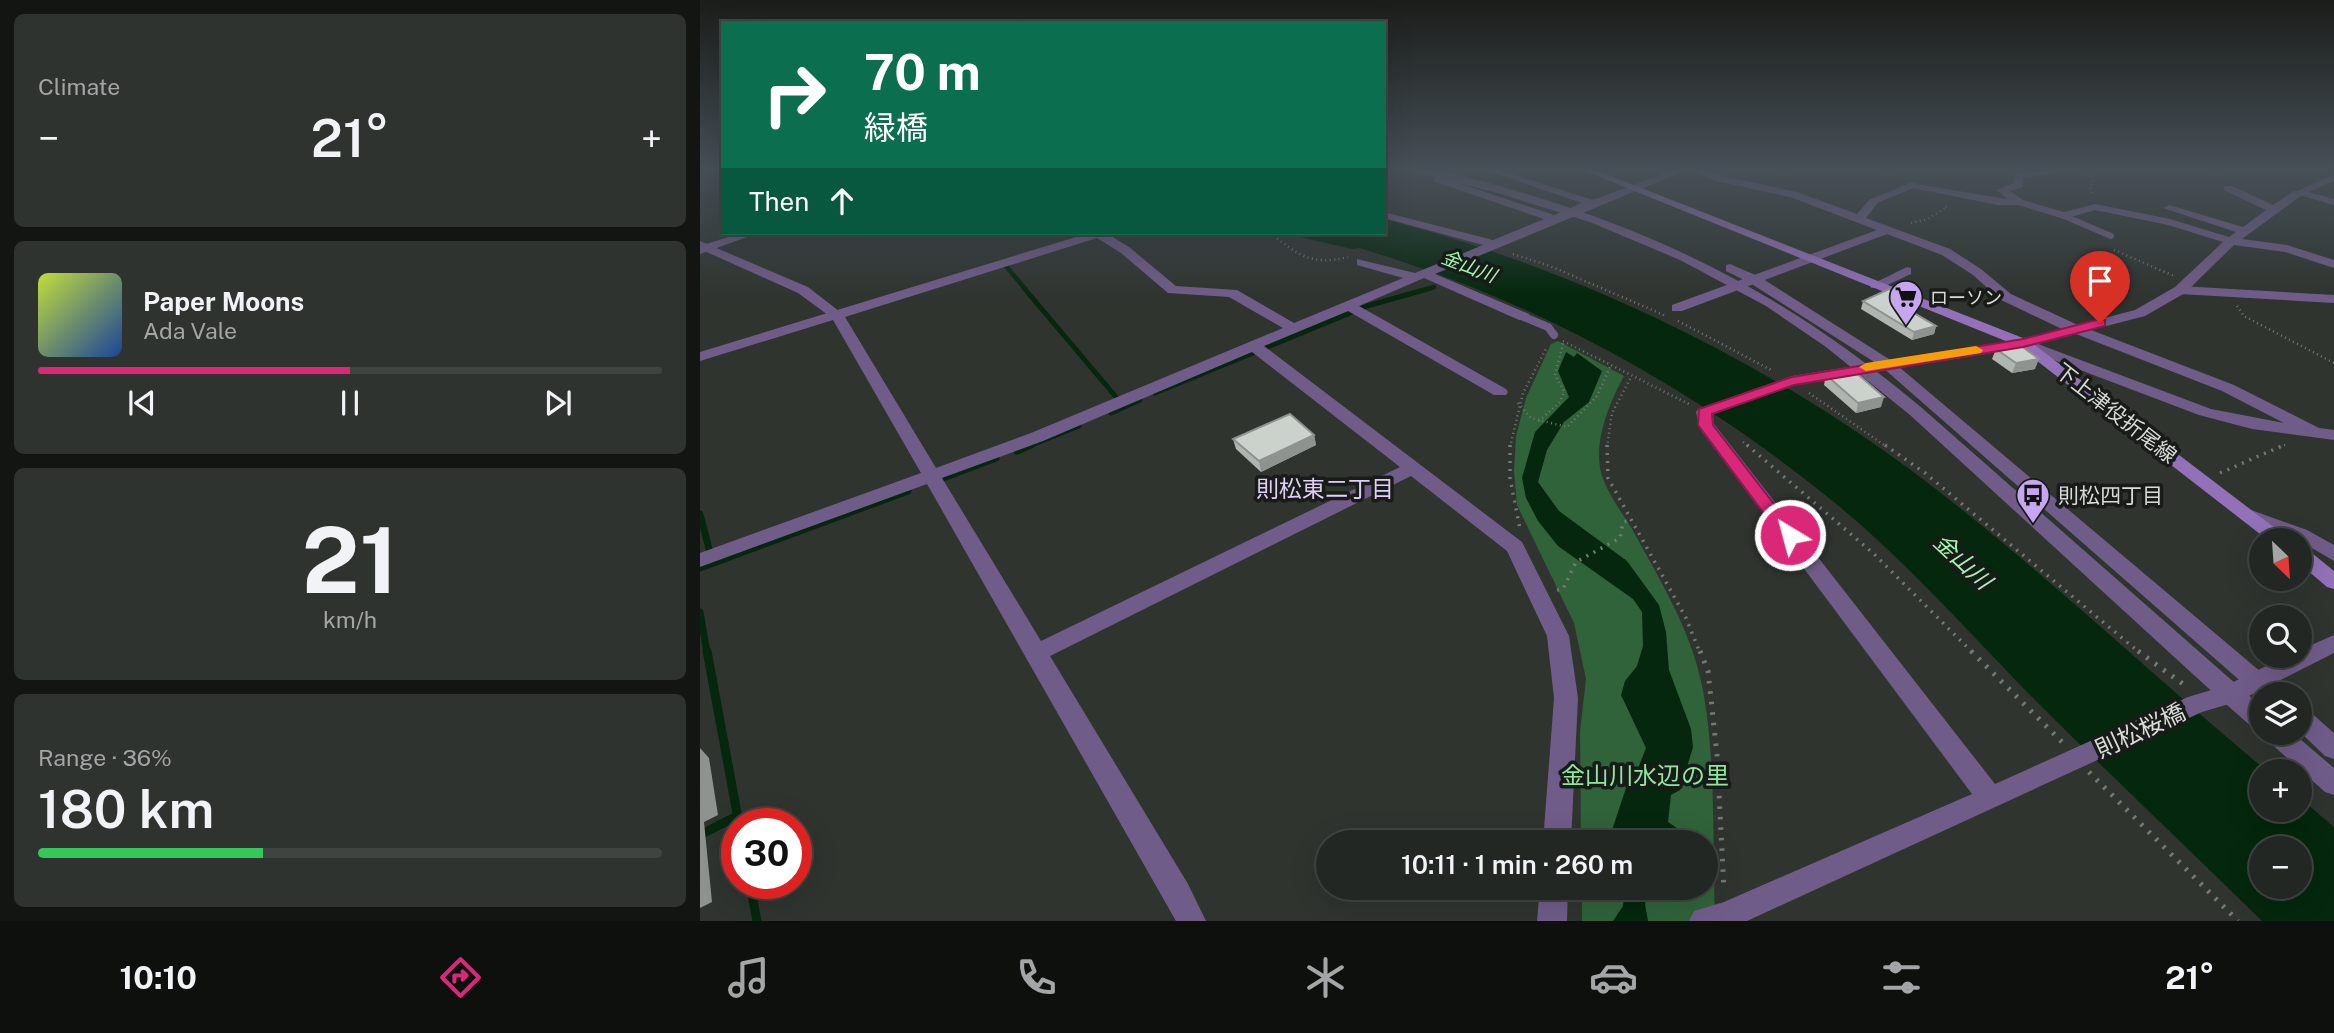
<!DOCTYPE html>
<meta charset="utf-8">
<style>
:root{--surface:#232723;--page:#2f3330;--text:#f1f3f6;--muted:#a3a5a6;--line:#404441;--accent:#db2777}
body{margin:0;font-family:"Public Sans","Noto Sans JP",sans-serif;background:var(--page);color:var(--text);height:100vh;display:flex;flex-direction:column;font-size:26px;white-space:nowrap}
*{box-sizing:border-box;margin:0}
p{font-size:23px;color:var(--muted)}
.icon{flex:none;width:38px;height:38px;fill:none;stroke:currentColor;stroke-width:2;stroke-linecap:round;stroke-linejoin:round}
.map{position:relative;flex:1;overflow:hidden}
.panel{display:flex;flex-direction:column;gap:14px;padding:14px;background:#131513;width:700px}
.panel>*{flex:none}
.guide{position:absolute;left:21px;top:21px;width:665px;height:214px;border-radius:0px;box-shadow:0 7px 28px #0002,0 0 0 2px var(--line);background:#0b6e4f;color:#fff;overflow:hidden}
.needle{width:46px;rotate:155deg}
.buttons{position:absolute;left:1549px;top:528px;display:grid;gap:14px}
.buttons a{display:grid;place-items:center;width:63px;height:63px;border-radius:50%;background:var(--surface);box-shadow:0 7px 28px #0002,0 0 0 2px var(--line);font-size:35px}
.speed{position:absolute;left:21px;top:808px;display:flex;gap:14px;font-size:35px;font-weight:700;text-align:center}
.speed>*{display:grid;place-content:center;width:91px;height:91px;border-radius:50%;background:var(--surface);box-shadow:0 7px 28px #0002,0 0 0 2px var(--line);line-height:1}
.speed .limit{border:10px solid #d22;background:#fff;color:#111}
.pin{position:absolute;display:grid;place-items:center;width:60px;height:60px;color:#fff;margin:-72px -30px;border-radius:50% 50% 50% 0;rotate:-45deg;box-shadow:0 0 7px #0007}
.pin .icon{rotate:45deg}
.me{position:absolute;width:77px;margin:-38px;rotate:323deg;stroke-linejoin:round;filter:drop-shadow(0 0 5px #0008)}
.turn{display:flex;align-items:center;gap:24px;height:147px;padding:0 28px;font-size:32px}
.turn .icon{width:91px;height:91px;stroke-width:2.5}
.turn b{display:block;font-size:49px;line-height:60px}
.then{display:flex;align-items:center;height:66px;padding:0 28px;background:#0003;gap:14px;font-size:26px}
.big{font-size:52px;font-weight:600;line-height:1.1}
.panel .widget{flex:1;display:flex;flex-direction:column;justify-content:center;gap:10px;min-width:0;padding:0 24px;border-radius:10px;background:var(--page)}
.panel .dial{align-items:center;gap:0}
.dial b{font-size:91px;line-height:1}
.song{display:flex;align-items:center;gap:21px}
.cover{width:84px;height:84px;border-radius:10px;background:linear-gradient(135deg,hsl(70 70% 55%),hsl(220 70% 35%))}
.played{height:7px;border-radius:4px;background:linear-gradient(90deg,var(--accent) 50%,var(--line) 50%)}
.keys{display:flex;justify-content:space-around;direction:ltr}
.heat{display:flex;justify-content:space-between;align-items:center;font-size:38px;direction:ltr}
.charge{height:10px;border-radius:5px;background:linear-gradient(90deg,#34c759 36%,var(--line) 0)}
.trip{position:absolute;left:616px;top:830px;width:402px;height:70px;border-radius:35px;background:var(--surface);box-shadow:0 7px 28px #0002,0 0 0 2px var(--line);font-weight:600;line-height:70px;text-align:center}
.menu{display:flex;height:112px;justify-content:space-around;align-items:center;background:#0e100e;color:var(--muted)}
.menu .icon{width:49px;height:49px}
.menu .current{color:var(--accent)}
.menu b{font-size:32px;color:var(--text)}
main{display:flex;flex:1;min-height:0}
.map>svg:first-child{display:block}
.green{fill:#30633a}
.water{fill:#04270d;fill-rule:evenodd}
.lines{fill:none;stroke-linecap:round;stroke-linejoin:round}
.stream-far3{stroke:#04270d;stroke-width:4.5}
.stream-far2{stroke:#04270d;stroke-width:5}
.stream-far1{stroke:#04270d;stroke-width:7}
.stream{stroke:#04270d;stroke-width:9}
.path-far2{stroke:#757975;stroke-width:2.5;stroke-dasharray:1 3.5;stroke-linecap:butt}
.path-far1{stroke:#757975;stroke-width:3.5;stroke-dasharray:2 6;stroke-linecap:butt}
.path{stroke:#757975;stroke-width:5;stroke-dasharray:2.5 8;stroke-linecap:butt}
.service-far1{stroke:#705c89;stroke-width:6}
.service{stroke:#705c89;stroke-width:8}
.minor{fill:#705c89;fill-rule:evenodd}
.tertiary{fill:#705c89;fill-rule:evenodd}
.secondary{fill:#9271b9;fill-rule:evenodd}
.wall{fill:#afb5af}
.shaded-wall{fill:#8e938f}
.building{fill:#cbd2cc;stroke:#8e938f;stroke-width:2}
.route{fill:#db2777;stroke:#8e194d;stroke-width:2}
.slow{fill:#f59e0b}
.labels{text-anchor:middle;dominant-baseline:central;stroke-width:7;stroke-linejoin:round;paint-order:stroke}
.far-poi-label{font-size:18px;fill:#d8dbd8;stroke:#191b19;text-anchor:start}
.far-water-label{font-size:19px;font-style:italic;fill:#9ef7ac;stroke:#191b19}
.street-label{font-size:21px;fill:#d8dbd8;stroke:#191b19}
.poi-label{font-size:21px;fill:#d8dbd8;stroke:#191b19;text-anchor:start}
.neighbourhood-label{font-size:23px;fill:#dfcef8;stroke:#191b19}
.water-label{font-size:23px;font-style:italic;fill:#9ef7ac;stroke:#191b19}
.near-street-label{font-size:24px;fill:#d8dbd8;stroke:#191b19}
.near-park-label{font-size:24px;fill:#8ee79d;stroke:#191b19}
</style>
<main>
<section class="panel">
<div class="widget"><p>Climate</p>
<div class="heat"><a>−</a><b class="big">21°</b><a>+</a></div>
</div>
<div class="widget">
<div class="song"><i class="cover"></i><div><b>Paper Moons</b><p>Ada Vale</p></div></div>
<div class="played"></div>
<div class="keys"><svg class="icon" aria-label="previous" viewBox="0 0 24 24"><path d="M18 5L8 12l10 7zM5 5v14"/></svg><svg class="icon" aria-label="pause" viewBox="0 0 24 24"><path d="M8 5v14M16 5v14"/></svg><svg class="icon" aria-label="next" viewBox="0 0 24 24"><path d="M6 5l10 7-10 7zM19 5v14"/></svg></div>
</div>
<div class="widget dial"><b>21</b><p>km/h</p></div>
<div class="widget"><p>Range · 36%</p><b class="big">180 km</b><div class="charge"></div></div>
</section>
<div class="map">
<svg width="1634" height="921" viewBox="0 0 1634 921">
<rect width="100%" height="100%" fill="#2f342f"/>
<!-- green -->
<path class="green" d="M858,341L924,376C910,402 895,437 900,468C904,489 921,511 932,529C956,573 985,620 998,669C1017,739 1012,840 1015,914L1020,921H882V887H1006V842H881L880,732L886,679L874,623L817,505L814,471L816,436L826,398L851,344Z"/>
<!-- water -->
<path class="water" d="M684,219C873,268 1055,355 1212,471C1336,564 1449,673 1568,772H1561V810H1600V798L1634,827V921H1562C1494,854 1424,788 1356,721C1284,650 1218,572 1140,507C998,390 835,300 659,248L652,249L583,233H684ZM1561,849H1600V887H1561Z
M866,352L874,357L877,353L902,371L889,402L864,422L847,450L838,482L859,511L927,561L959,605L966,632L969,670L991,729L993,747L980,790L971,795L968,822L977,828L980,842H913L910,836L928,782L939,766L946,748L921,695L925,681L937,666L943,646L942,612L933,599L858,546L838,521L826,498L822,478L835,432L869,397L858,371Z
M925,887H950L945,904L948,921H913L923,906Z"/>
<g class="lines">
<!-- stream-far3 -->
<path class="stream-far3" d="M19,169L23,170
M306,266L326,290
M725,290L734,287"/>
<!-- stream-far2 -->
<path class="stream-far2" d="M324,288L416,397
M563,349L667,306L731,288
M455,393L553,353
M411,413L440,400
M327,447L379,426"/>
<!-- stream-far1 -->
<path class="stream-far1" d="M317,451L331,445
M235,481L296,458
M0,514L9,549
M0,568L208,491
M0,612L7,653"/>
<!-- stream -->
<path class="stream" d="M7,651L39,824
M0,835L37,816
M50,884L57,921"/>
<!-- path-far2 -->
<path class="path-far2" d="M1177,169L1198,178
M1386,169L1394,181L1390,187L1392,194
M1490,169L1525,176
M1078,176L1105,169
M1211,223L1228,219L1247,207L1242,206
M570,233C599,255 610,266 648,257
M1414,250L1474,276
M813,254L850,266L964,315
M1537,306L1544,316L1634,363
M978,321L1073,371
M863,341L991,405
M1109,393L1187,447
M818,403L831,418L867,427L897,396L911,365
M839,421L860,402L864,391L855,375L863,343
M1043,442L1049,447
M810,447L823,393L847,347
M907,447L912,413L931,377
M1580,447L1587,444"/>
<!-- path-far1 -->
<path class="path-far1" d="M810,445V478L820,529
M907,445L908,478L986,618L1000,653
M1047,445L1174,554L1273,653
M1185,445L1225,473L1440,653
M1520,473L1584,445
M857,590L863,589L876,562L920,538L923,522L932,520"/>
<!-- path -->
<path class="path" d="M1000,651L1008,671L1017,755L1024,890
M1271,651L1363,743
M1438,651L1487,687
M1389,772L1538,921"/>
<!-- service-far1 -->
<path class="service-far1" d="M1174,201L1213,185
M1364,216L1411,236"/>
<!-- service -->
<path class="service" d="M1480,290L1634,299
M824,317L848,327L854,335"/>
<!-- minor -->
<path class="minor" d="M782,169H796L893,200L976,169H989L735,274L829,314V320H819L724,278L659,306L806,389L808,392L806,395H794L648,311L564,346L822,542L869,636L878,698L871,842H843L854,698L847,636L807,551L711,476L350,656L488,884L506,921H476L227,484L0,567V553L221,473L133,320L0,361V352L389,233H406L429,247L476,286L537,290L594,323L703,278L657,265V259L715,273L783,245L684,218V212L793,240L844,219L733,181L735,173H743V178L854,215L882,203ZM397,238L421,253L468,293L529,297L583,328L331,433L236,468L145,317ZM552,352L700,467L341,641L242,478L343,441Z
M990,169H1003L1023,176L1097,192L1157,214L1170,199H1178L1179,201L1166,218L1250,249L1281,269L1311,294L1378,325L1435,310L1475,287L1523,242L1468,225L1395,210L1364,219L1318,205H1298L1213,188L1208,185L1209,183L1307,199L1297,190L1314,183V174L1364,169L1359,172L1323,178V187L1310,191L1323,200L1364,212L1395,204L1470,219L1529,237L1536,232L1463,208L1469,205L1543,227L1566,210L1524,190V186H1532L1573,205L1594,191H1602V195L1542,239L1587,245L1634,260V268L1585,252L1534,245L1485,293L1445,316L1391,330L1534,385L1619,428L1634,430V440L1552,429L1499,415L1322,348L1095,385L1013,414L1014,424L1295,784L1488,697L1525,686L1587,656H1600V650L1634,635V653L1539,701L1502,712L1047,921H989L994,911L1024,902L1272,794L1000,429L996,412L998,409L1092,376L1323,339L1362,329L1301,300L1273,275L1242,255L1187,234L982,311H972V305L1177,230L1090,197L1016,181ZM1376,334L1522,391L1584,423L1511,409L1338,344Z
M41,233H58L0,254V246Z
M1207,267L1211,268V274L1181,288H1171L1170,285Z
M1551,510L1607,530L1634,545V561L1600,541L1544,520L1542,516L1544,512Z
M840,887H868L867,921H837Z"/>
<!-- tertiary -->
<path class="tertiary" d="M701,169C737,166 781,181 816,191C976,238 1094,301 1222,408L1561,706V730L1552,727L1519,698L1210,415L1126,347L1066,306L980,260L890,222L798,193Z
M1634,174V181L1608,192L1634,199V205L1593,193Z
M0,241L108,287L144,315L137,319L132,318L98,293L0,249Z
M1030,264L1060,277L1192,361L1580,688L1584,695H1561V699L1182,367L1050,283L1026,271V265Z
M1600,708L1609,711L1634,733V759L1625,756L1600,732Z
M1564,733H1593L1634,768V795L1625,792L1567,740Z"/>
<!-- secondary -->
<path class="secondary" d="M880,169H893L1328,340L1592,541H1569L1318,346Z
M1600,547L1607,549L1634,571V589L1627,587L1600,564Z"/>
</g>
<!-- wall -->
<path class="wall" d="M1163,301L1206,304L1202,307L1236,326L1234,334L1212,340L1161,309Z
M1296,349L1335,369L1312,373L1292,359Z
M1126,375L1181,407L1156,413L1124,385Z
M614,435L616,445L561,472L536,449L533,439Z"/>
<!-- shaded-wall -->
<path class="shaded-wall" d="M1209,297L1206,304L1195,311L1197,303Z
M1236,326L1234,334L1212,340L1214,332Z
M1339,359L1335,369L1312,373L1316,363Z
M1184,397L1181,407L1156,413L1158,403Z
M614,435L616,445L561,472L559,461Z
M0,748L9,758L18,815L4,822L12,902L0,908Z"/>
<!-- building -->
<path class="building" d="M1189,289L1209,297L1197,303L1236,326L1214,332L1163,301Z
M1320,345L1339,359L1316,363L1296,349Z
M1153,370L1184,397L1158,403L1126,375Z
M590,414L614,435L559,461L533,439Z
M0,783L2,799L0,800Z"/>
<!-- sky -->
<linearGradient id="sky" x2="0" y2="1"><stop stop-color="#1a1d1a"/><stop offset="0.57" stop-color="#475058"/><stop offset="1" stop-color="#475058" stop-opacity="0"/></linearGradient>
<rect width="1634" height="297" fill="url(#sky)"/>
<!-- route -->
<path class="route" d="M1400,319L1405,320V326L1323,347L1094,385L1012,414L1013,425L1098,535L1090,541L1083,539L998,425L999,409L1092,377L1323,339Z"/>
<!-- slow -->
<path class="slow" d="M1276,346L1283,350L1281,353L1166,371L1159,367L1166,363Z"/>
<!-- icons -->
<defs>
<symbol id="supermarket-pin" viewBox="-11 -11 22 30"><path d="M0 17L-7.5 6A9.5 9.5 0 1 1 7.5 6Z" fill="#c7a6f0" stroke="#191b19"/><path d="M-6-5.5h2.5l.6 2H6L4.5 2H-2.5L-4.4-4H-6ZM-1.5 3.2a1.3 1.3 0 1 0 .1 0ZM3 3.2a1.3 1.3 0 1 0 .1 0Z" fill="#111"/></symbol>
<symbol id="bus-pin" viewBox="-11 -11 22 30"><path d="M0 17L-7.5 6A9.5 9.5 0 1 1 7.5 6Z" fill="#c7a6f0" stroke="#191b19"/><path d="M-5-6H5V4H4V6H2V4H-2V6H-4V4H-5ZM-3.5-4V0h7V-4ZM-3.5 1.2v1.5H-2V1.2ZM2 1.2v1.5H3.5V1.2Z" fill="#111"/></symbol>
</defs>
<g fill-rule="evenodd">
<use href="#supermarket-pin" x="1187" y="278" width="38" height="52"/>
<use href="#bus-pin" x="1314" y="476" width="38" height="52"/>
</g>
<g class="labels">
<!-- far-poi labels -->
<g class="far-poi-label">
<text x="1230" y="297">ローソン</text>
</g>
<!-- far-water labels -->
<g class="far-water-label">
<text transform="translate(769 266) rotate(21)">金山川</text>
</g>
<!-- street labels -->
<g class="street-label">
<text transform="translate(1416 413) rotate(38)">下上津役折尾線</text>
</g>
<!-- poi labels -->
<g class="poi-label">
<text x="1358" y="495">則松四丁目</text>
</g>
<!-- neighbourhood labels -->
<g class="neighbourhood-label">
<text x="625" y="488">則松東二丁目</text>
</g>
<!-- water labels -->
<g class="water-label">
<text transform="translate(1263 561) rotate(43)">金山川</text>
</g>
<!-- near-street labels -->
<g class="near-street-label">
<text transform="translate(1440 730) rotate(-25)">則松桜橋</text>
</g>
<!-- near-park labels -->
<g class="near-park-label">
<text x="945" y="775">金山川水辺の里</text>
</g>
</g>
</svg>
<div class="buttons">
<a><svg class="needle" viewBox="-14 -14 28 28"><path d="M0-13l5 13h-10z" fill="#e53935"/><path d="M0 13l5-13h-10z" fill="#a3a5a6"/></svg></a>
<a><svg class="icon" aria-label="search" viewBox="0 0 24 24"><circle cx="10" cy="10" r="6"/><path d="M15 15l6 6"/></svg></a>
<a><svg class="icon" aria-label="layers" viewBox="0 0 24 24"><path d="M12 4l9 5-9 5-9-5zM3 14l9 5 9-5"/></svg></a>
<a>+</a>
<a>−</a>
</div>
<div class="speed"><div class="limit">30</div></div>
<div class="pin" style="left:1400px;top:323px;background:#d93025"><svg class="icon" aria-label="arrive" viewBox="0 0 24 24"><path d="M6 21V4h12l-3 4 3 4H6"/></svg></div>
<svg class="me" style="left:1090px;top:535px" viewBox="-20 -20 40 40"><circle r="17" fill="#db2777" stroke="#fff" stroke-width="3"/><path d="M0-11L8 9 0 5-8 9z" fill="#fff"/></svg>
<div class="trip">10:11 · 1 min · 260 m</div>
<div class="guide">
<div class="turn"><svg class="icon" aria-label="right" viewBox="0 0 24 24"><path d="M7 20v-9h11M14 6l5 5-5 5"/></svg><div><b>70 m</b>緑橋</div></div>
<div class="then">Then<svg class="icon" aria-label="ahead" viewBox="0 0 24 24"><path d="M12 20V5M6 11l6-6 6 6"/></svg></div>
</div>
</div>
</main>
<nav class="menu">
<b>10:10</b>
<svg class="icon current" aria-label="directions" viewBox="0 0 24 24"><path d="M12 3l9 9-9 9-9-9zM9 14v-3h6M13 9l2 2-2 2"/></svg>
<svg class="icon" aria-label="music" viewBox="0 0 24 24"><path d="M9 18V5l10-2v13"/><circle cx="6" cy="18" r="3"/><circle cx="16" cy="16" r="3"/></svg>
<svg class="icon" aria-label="phone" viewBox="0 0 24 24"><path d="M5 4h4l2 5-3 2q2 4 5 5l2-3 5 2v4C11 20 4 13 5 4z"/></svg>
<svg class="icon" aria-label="climate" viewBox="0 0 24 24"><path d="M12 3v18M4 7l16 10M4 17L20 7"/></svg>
<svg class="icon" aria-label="car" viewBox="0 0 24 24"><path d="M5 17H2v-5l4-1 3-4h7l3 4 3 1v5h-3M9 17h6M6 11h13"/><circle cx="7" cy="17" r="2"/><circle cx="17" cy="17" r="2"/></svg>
<svg class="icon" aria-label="filters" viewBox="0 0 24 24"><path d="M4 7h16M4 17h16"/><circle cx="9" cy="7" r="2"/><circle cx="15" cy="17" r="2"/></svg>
<b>21°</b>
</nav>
